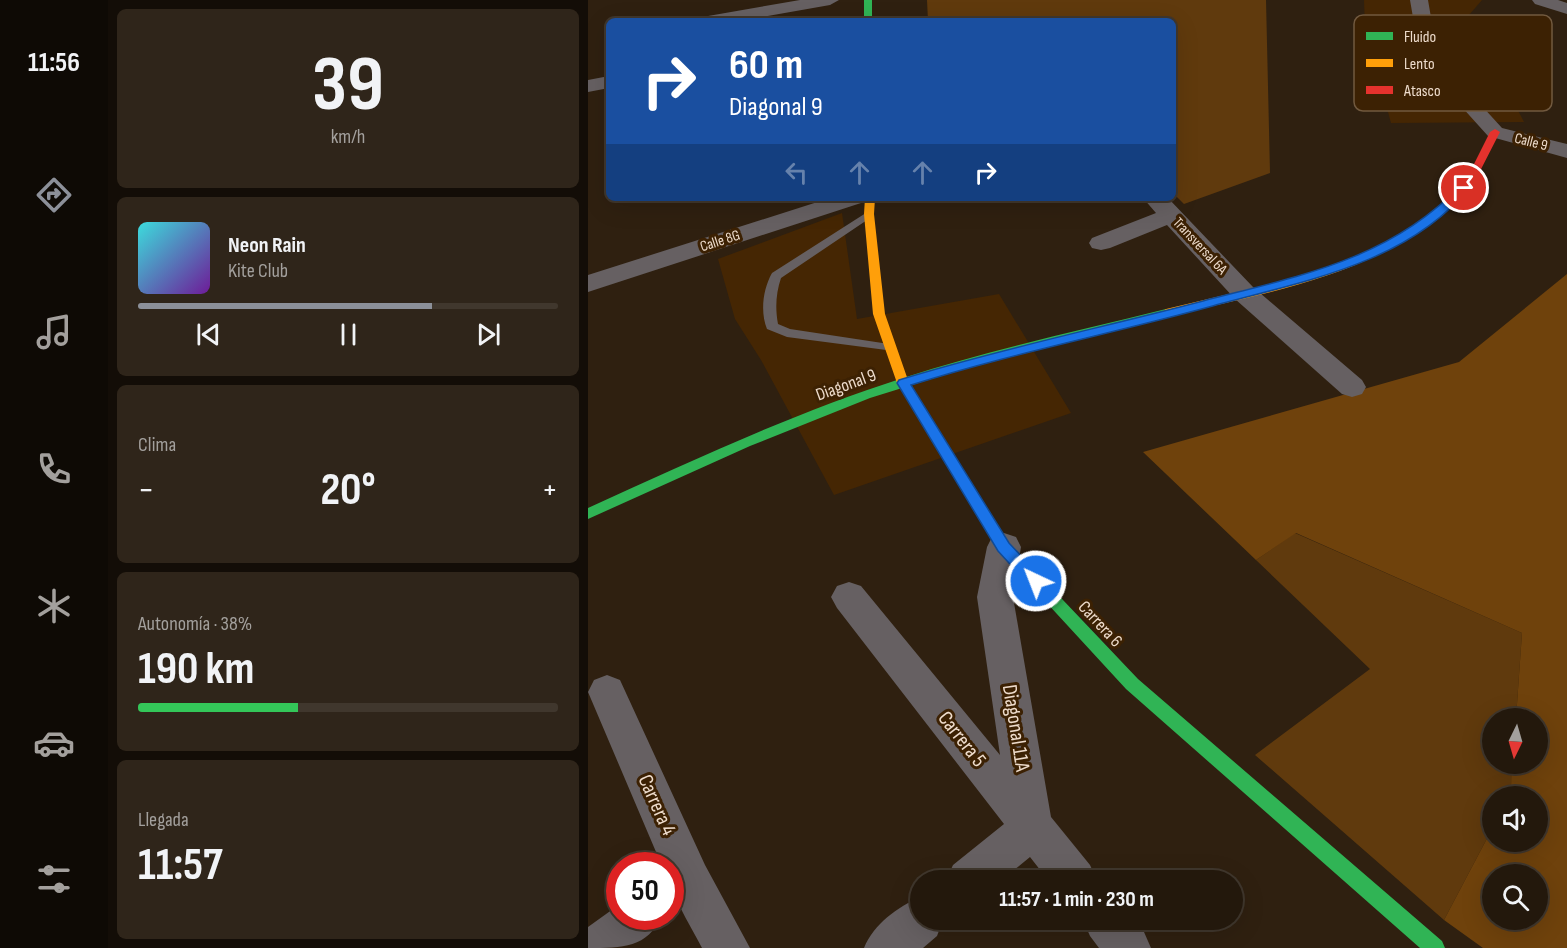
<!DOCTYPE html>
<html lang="es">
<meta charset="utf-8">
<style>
:root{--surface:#23180c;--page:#2f251a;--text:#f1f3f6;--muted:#a3a09d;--line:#40372d;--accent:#8c9099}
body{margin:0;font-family:"Sofia Sans Condensed",sans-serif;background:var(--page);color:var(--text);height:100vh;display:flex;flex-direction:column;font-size:22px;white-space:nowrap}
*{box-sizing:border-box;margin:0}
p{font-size:20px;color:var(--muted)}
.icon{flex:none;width:33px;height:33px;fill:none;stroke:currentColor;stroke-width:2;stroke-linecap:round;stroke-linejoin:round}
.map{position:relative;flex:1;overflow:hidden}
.side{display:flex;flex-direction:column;gap:9px;padding:9px;background:#130d07;width:480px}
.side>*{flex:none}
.guide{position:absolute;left:18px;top:18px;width:570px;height:183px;border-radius:9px;box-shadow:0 6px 24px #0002,0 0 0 2px var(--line);background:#1a4fa0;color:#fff;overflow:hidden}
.needle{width:39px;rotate:185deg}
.fabs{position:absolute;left:894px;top:708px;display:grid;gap:12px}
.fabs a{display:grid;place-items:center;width:66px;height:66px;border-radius:50%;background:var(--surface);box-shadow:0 6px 24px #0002,0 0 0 2px var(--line);font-size:30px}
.speed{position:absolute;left:18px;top:852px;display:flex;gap:12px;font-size:30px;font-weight:700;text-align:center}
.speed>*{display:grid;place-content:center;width:78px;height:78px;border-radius:50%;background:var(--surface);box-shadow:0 6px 24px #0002,0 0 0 2px var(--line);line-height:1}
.speed .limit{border:9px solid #d22;background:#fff;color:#111}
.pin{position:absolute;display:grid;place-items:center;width:51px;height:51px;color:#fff;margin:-26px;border:3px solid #fff;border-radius:50%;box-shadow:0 2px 6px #0007}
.me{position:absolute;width:66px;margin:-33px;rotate:317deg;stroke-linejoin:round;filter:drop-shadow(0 0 4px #0008)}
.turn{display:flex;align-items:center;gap:21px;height:126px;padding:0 24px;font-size:27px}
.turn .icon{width:78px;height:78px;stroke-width:2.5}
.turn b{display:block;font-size:42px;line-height:51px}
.lanes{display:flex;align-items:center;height:57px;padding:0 24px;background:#0003;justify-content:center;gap:30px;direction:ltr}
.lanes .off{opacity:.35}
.big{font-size:45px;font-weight:700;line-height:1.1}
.side .widget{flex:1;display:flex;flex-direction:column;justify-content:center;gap:9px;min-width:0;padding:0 21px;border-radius:9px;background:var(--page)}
.side .dial{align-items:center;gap:0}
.dial b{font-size:78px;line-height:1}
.song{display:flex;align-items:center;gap:18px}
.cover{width:72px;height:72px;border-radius:9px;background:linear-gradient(135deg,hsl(180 70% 55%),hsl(280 70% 35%))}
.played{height:6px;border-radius:3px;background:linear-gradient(90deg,var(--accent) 70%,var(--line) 70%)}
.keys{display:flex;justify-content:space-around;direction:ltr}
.heat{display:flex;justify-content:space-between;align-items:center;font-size:33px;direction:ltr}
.charge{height:9px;border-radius:4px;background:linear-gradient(90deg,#34c759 38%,var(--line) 0)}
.trip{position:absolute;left:322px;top:870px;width:333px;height:60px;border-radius:30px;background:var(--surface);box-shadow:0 6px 24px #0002,0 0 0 2px var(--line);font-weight:700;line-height:60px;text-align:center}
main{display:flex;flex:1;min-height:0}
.tabs{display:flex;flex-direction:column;width:108px;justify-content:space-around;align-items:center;background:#0e0a05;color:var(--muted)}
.tabs .icon{width:42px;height:42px}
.tabs .on{color:var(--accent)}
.tabs b{font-size:27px;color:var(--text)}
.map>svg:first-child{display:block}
.built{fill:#452603}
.green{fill:#603a0d}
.forest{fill:#6f420c;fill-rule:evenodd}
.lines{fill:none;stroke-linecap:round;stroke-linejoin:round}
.lane{fill:#666062;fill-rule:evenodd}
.street{fill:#666062;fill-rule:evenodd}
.fast{fill:#30b455;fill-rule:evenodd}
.slow{fill:#ff9f0a;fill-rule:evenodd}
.jam{fill:#e5322d;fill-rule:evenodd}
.route{fill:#1a73e8;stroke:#114b97;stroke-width:1.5}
.labels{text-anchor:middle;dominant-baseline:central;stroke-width:6;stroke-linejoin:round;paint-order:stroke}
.far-street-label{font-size:15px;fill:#eedccc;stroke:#3c2103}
.street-label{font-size:18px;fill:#eedccc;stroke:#3c2103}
.near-street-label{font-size:21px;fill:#eedccc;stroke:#3c2103}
.key{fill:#3c2103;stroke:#71593f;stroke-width:1.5}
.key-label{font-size:16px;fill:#eedccc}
</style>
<main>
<nav class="tabs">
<b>11:56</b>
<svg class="icon on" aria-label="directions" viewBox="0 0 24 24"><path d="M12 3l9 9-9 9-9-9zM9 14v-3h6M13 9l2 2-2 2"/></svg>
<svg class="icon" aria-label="music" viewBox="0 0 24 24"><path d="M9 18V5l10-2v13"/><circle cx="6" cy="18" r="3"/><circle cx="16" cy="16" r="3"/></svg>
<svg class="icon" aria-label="phone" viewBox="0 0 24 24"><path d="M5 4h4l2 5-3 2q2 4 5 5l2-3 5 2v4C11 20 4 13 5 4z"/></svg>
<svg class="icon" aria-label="climate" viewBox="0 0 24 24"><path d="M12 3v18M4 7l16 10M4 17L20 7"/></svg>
<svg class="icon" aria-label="car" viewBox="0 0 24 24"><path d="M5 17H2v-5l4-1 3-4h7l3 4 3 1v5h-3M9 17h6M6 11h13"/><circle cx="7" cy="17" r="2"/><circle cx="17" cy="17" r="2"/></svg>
<svg class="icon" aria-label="filters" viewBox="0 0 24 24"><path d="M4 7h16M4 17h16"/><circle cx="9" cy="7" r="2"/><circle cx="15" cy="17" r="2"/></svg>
</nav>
<section class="side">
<div class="widget dial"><b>39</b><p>km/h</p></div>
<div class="widget">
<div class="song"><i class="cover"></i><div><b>Neon Rain</b><p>Kite Club</p></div></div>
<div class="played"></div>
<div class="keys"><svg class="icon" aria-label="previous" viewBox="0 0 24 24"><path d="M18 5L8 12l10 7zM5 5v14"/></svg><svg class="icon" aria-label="pause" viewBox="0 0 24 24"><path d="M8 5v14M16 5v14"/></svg><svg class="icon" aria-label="next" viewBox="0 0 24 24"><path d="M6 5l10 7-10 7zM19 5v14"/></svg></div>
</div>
<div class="widget"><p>Clima</p>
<div class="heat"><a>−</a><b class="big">20°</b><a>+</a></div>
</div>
<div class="widget"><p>Autonomía · 38%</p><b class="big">190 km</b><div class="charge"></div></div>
<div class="widget"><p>Llegada</p><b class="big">11:57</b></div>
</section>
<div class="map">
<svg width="979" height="948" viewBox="0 0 979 948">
<rect width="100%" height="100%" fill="#2f2010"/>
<!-- built -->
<path class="built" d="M776,0H894L881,15L936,122L803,123L777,28Z
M254,213L269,319L411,294L483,413L246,495L173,360L147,319L130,259Z"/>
<!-- green -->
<path class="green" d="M339,0H678L682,173L596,204L585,193V21H340Z
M707,533L934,633L928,718H904V764H925L923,795L904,796V829L856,920L667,755L782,669L668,560Z"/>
<!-- forest -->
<path class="forest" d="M979,274V948H895L856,920L904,829V842H950V796H922L925,764H950V718H928L934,633L708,533L668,560L555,452L871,362ZM904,874H950V920H904Z"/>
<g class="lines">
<!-- lane -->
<path class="lane" d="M281,211L285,212V216L193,278C188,293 187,308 190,324L202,329L301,344L308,348L306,351L199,337L179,329C172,312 175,289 184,273Z"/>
<!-- street -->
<path class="street" d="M212,0H251L242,5L151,21H111L120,16Z
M822,0H840L846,35L872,82L914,128L979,144V158L900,136L854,85L828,35Z
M944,0H970L979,3V14L947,4Z
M21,76V88L0,92V80Z
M242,198H277L273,203L0,292V275Z
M555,198H580L665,287L774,380L778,387L774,394L764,397L754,394L647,299L579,225L522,248L513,250L504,248L501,243L504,238L568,213Z
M416,533L428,537L433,547L425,597L463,817L502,865L509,880H460L442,857L414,880H358L365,865L416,824L249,608L243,597L249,586L261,582L273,586L412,755L389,597L399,547L404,537Z
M19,675L32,680L117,865L162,948H114C100,920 82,897 82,866H74L0,692L6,680Z
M333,897V920H355L349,936L335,948H276C286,924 309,907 333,897Z
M32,904V916H74C59,948 35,948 0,948V927Z
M495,920H546L556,932L563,948H511L502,936Z"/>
<!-- fast -->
<path class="fast" d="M276,0H284V21H276Z
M578,309L582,310V316L385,366L282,398L162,446L0,519V508C103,461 206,413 315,378C401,350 490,331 578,309Z
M350,435L355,437L421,543L550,679L854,941L857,948H832L538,689L411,551L343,440Z"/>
<!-- slow -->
<path class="slow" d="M277,198H287L286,214L297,314L321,383L357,440L355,443H345L309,383L285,314L276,214Z
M853,208L858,211L857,213C837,228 817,242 794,253C727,286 651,299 578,317L572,313L578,309L683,284L754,263L788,248L820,230Z"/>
<!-- jam -->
<path class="jam" d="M907,129L912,132L889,177L857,213H849V209L880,176L902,132Z"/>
</g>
<!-- route -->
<path class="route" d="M872,186L881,188C819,265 710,282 621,307C522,334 421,354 323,385L421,543L453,577L455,581L453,586H442L410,551L309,383L311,380C411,349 513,328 615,301C710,276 801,260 872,186Z"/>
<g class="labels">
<!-- far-street labels -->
<g class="far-street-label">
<text transform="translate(943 142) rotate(14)">Calle 9</text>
<text transform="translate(132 241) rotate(-18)">Calle 8G</text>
<text transform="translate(612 246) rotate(47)">Transversal 6A</text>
</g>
<!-- street labels -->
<g class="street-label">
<text transform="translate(258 385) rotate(-20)">Diagonal 9</text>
<text transform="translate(512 624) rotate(47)">Carrera 6</text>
</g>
<!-- near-street labels -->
<g class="near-street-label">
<text transform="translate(428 728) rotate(81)">Diagonal 11A</text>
<text transform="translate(374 739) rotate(52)">Carrera 5</text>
<text transform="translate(69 805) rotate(66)">Carrera 4</text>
</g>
</g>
<!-- legend -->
<rect x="766" y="15" width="198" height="96" rx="9" class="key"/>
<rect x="778" y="32" width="27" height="8" fill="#30b455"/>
<rect x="778" y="59" width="27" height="8" fill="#ff9f0a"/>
<rect x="778" y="86" width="27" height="8" fill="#e5322d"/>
<g class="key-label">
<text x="816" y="42">Fluido</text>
<text x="816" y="69">Lento</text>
<text x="816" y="96">Atasco</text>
</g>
</svg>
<div class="fabs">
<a><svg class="needle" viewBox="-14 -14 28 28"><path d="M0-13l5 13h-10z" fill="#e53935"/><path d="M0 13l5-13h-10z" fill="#a3a09d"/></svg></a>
<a><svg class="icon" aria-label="sound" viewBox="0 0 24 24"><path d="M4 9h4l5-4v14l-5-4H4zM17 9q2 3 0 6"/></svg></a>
<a><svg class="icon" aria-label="search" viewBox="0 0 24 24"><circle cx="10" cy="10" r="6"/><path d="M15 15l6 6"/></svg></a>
</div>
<div class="speed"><div class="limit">50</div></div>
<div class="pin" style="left:876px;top:188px;background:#d93025"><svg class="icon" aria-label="arrive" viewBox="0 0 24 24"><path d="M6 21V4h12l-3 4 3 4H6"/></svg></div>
<svg class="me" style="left:448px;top:581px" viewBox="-20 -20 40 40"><circle r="17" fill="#1a73e8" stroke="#fff" stroke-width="3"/><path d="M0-11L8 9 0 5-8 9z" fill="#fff"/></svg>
<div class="trip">11:57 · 1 min · 230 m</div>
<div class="guide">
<div class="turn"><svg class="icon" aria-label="right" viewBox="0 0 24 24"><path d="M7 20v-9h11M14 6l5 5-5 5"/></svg><div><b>60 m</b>Diagonal 9</div></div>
<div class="lanes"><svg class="icon off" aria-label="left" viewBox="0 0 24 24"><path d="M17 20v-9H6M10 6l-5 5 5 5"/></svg><svg class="icon off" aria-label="ahead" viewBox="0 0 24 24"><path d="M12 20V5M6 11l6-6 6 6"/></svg><svg class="icon off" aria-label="ahead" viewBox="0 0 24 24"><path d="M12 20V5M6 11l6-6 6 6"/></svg><svg class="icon" aria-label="right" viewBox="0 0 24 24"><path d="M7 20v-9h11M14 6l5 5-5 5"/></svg></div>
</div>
</div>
</main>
